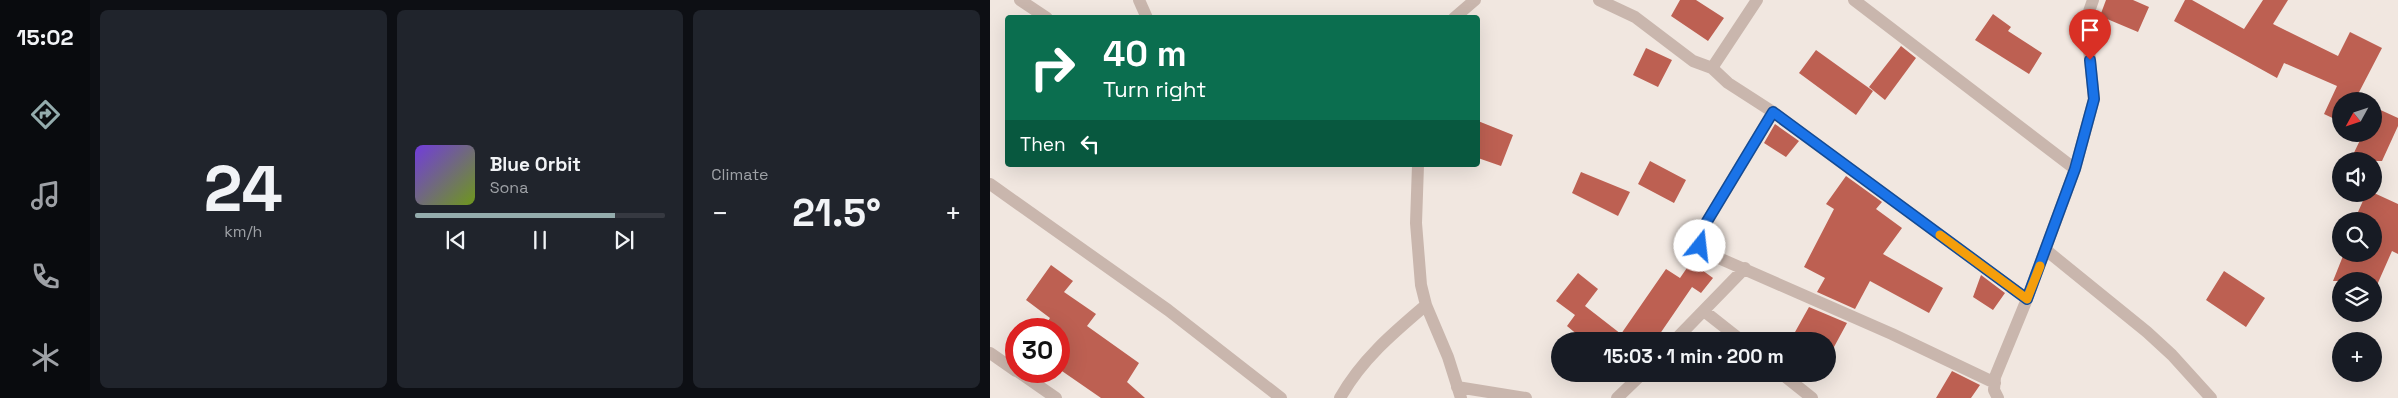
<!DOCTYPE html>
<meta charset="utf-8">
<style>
:root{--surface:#171b24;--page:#20242c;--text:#f1f3f6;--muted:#9ea1a6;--line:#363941;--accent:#94acad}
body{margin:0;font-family:"Space Grotesk",sans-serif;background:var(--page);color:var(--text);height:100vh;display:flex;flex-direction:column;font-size:19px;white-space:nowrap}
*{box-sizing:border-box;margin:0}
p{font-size:16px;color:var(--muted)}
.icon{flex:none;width:28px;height:28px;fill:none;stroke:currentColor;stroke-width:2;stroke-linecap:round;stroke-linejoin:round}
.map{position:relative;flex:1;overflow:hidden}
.details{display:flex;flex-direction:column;gap:10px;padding:10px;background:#0d0f14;width:900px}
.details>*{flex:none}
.guide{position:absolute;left:15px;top:15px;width:475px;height:152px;border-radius:5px;box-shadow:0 5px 20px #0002;background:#0b6e4f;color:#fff;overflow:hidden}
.needle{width:32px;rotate:230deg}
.tools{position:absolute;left:1342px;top:92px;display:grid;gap:10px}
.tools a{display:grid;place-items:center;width:50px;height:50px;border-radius:50%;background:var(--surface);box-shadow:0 5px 20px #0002;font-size:25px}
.speed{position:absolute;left:15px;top:318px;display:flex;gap:10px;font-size:25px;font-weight:700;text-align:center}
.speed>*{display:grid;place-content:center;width:65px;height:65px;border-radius:50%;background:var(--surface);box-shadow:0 5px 20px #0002;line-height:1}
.speed .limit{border:8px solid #d22;background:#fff;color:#111}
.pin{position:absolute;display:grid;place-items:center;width:42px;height:42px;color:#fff;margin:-51px -21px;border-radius:50% 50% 50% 0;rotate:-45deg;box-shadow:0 0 5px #0007}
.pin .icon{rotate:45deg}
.me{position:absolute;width:55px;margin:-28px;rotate:16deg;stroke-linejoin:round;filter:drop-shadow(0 0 4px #0008)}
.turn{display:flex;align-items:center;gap:18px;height:105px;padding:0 15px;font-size:22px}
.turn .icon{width:65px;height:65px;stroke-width:2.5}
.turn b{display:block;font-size:35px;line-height:42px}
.then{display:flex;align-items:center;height:48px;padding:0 15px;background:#0003;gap:10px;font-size:19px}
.big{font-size:38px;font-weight:700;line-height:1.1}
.details .card{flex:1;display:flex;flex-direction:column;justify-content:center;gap:8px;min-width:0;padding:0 18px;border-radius:8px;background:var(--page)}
.details .dial{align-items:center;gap:0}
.dial b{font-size:65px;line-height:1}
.song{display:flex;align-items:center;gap:15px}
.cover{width:60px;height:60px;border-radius:8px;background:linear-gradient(135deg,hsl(260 70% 55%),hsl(80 70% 35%))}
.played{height:5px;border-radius:2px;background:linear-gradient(90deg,var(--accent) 80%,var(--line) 80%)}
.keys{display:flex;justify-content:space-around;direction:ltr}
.heat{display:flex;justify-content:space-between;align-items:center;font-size:28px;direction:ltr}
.details .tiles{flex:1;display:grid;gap:10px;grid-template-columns:repeat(3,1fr)}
.trip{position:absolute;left:561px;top:332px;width:285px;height:50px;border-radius:25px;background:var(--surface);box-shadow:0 5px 20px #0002;font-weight:700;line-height:50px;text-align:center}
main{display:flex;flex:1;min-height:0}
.tabs{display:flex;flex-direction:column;width:90px;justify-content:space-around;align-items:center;background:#090b0e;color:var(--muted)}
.tabs .icon{width:35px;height:35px}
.tabs .on{color:var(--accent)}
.tabs b{font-size:22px;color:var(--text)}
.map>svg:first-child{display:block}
.building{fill:#bd6052}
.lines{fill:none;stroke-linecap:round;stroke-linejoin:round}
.minor{stroke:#c9b6ad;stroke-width:12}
.route-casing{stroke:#114b97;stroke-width:12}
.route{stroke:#1a73e8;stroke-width:9}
.slow{stroke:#f59e0b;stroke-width:9}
</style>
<main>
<nav class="tabs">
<b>15:02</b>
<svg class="icon on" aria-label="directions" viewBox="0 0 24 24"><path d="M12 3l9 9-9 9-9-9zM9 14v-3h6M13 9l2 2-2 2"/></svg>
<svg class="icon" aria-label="music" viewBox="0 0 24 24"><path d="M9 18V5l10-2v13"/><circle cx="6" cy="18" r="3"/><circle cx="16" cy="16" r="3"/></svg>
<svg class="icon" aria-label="phone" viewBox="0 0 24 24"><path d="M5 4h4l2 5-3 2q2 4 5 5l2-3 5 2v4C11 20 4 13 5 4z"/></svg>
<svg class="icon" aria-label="climate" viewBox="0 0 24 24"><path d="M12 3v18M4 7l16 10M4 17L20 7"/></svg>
</nav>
<section class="details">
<div class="tiles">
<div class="card dial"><b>24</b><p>km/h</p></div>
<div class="card">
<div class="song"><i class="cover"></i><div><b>Blue Orbit</b><p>Sona</p></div></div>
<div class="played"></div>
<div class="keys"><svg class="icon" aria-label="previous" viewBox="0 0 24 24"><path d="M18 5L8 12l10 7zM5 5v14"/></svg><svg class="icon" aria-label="pause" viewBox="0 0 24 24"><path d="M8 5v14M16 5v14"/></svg><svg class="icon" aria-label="next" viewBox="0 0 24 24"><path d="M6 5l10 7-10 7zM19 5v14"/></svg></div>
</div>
<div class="card"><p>Climate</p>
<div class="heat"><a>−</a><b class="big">21.5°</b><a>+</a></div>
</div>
</div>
</section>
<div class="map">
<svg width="1408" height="398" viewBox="0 0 1408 398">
<rect width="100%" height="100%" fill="#f1e7e0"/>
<!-- building -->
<path class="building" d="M690,0H706L734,18L718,41L681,16Z
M1116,0H1143L1159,7L1148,32L1110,16Z
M1195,0H1202L1254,29L1273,0H1298L1283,24L1348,56L1360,32L1392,48L1366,98L1373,101H1351V122L1334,114L1347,86L1294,63L1287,78L1184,21Z
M1003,14L1021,27L1018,31L1052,53L1039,74L985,40Z
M911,46L926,58L895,100L879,87Z
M656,48L682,60L668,87L643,75Z
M826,50L883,91L866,115L809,73Z
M1384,107L1408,118V126L1392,161H1360L1373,134H1384Z
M488,121L523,135L511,166L488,158Z
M785,124L809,141L796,157L774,143Z
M660,161L696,180L684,203L648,184Z
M591,172L640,192L628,216L582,193Z
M856,176L892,202L886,209L912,228L893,254L953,288L939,313L880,281L865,309L827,292L835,278L814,267L844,209L836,204Z
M1384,193L1408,204V254L1402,251L1387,285L1384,281H1343L1353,256L1349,255L1351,250V254H1384V221H1364L1376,194Z
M701,262L723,278L711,293L702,287L665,341H595L577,326L585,315L566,301L588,273L608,289L595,306L631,334L676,269L690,278Z
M61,265L83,281L74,292L106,314L97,326L149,363L137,382L155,398H111L69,369V329H53L60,318L36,300Z
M1234,271L1275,298L1256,327L1216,300Z
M991,275L1015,293L1003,310L983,297Z
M819,307L857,323L838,358V341H800Z
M962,371L990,385L981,398H946Z
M813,374H827L823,381Z"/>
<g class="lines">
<!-- minor -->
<path class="minor" d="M30,0L57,18
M149,0L157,18
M609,0L645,17L703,61L722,68L738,83L783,112L1037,299
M864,0L1085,169
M464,18L485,0
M722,68L767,0
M783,112L710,233L709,246L715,252L902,334L1005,383
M428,165L426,223L431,285L436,305L458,357L471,398
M0,184L178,310L291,398
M1056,250L1157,332L1182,355L1221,398
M714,311L752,341
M684,341L755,268
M0,353L26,371
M27,371L66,398
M792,374L822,398
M467,387L536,398
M350,398C371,360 403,333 436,305
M627,398L652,374
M1008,398L1004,390L1005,377L1037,299L1085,169L1104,99L1096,20L1103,0"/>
</g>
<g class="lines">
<defs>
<path id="route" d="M710,246V233L783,112L1037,299L1085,169L1104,99L1100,60"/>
</defs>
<!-- route casing -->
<use href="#route" class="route-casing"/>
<!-- route -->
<use href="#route" class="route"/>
<!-- slow -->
<path class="slow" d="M950,235L1037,299L1050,266"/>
</g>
</svg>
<div class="tools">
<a><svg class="needle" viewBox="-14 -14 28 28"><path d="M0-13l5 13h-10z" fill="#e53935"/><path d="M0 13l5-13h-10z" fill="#9ea1a6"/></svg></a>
<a><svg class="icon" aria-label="sound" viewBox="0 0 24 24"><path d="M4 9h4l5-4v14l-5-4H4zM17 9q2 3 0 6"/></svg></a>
<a><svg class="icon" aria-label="search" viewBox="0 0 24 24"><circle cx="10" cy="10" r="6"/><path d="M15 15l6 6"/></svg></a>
<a><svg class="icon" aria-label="layers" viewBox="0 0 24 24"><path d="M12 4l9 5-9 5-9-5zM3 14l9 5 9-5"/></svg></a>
<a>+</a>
</div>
<div class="speed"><div class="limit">30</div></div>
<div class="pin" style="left:1100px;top:60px;background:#d93025"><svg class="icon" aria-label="arrive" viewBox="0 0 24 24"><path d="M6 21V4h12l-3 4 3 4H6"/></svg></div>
<svg class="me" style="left:710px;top:246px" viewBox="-20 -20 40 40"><circle r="19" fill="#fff"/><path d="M0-13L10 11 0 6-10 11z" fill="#1a73e8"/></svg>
<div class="trip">15:03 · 1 min · 200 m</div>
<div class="guide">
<div class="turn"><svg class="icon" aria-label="right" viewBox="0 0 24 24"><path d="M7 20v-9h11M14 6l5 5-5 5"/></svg><div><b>40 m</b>Turn right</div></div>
<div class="then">Then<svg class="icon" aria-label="left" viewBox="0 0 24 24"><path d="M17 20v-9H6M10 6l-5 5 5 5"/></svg></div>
</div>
</div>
</main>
